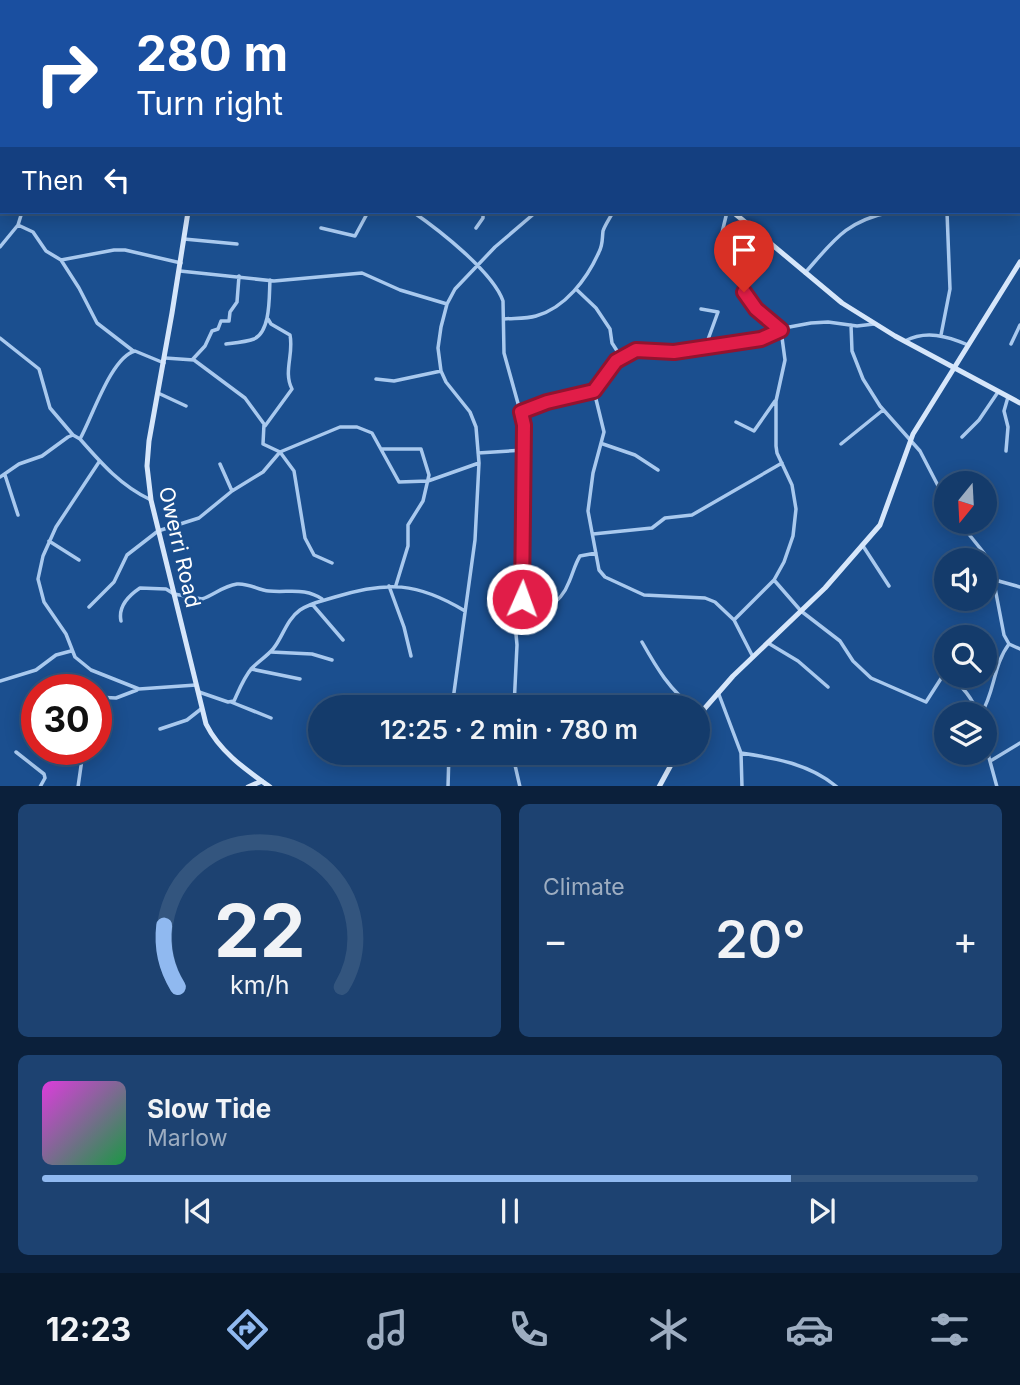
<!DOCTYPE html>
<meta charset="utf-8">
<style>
:root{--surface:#143b6b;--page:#1d4271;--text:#f1f3f6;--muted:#9dadc1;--line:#33557e;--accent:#90b9f0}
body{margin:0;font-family:Inter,sans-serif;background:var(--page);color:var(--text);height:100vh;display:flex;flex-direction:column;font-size:26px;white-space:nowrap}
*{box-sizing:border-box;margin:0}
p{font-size:23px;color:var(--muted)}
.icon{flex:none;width:38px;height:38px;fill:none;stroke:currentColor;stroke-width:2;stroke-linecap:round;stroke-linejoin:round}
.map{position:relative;height:786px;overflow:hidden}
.side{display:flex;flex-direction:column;gap:18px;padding:18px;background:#0b203b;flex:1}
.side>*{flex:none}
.banner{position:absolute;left:0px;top:0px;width:1020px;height:214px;box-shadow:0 4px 18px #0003,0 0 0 2px var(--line);background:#1a4fa0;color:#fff;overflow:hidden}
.needle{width:46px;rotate:198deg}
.tools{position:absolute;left:934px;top:471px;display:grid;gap:14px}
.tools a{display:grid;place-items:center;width:63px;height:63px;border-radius:50%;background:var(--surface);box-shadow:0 4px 18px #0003,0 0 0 2px var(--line);font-size:35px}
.speed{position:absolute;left:21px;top:674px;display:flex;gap:14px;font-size:35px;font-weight:700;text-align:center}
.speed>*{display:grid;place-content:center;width:91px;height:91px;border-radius:50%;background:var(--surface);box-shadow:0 4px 18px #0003,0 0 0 2px var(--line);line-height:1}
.speed .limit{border:10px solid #d22;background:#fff;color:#111}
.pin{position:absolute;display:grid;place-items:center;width:60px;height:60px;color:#fff;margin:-72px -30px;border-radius:50% 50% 50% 0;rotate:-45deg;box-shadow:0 0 7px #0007}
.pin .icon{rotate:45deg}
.me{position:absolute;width:77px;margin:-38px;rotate:2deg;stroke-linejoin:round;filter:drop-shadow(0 0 5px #0008)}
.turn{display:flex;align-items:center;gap:24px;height:147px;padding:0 21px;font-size:32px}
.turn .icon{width:91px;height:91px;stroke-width:2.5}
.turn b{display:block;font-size:49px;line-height:60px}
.then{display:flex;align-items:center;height:66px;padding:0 21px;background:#0003;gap:14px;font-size:26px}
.big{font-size:52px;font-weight:600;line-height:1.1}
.side .widget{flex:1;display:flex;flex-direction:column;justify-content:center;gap:10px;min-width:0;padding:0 24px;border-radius:10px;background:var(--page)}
.side .dial{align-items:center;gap:0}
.dial svg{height:182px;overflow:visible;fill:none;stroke:var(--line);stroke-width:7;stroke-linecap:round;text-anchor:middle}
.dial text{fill:var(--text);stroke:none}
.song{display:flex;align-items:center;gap:21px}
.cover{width:84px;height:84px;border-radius:10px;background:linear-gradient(135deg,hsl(300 70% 55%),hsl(140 70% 35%))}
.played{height:7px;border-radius:4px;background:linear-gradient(90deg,var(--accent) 80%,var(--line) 80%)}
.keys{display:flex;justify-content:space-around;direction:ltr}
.heat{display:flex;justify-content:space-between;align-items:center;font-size:38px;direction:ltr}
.side .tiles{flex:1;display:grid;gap:18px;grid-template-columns:1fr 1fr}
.widget:last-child{grid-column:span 2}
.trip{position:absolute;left:308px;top:695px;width:402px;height:70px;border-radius:35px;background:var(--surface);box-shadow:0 4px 18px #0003,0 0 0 2px var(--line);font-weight:600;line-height:70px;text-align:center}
.dock{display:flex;height:112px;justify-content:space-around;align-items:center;background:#08182b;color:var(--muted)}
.dock .icon{width:49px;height:49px}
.dock .selected{color:var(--accent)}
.dock b{font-size:32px;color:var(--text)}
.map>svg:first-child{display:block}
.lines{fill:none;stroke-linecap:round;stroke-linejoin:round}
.street{stroke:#a9c9ee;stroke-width:3.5}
.secondary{stroke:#d6e6fa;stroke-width:5}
.route-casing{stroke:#92132f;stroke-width:18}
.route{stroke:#e11d48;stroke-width:12}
.labels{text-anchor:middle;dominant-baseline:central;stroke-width:5;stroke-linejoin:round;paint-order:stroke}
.street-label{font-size:21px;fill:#fff;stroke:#1b4f8f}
</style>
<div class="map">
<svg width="1020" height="787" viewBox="0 0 1020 787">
<rect width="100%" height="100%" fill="#1b4f8f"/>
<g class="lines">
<!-- street -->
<path class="street" d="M237,0L240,2
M304,0V2
M492,0L495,2
M577,0L579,2
M984,0L993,2
M36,2L37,0
M437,2L438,0
M489,2V0
M527,2L528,0
M605,2L606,0
M867,2L868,0
M959,2V0
M1018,7H1020
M1018,31H1020
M0,39H2
M0,56L2,52
M1018,61H1020
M1018,77L1020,70
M1018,169H1020
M413,212C439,230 493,272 503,301L504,353L524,425L521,524L524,585L515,623L517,645L514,707
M727,212L721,237L722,249L744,292L756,309L781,330L785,360L776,401V446L777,453L792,485L796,509L793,536L784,562L774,580L734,620
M18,225L33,232L46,251L61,260L114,250H125L181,263
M321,228L355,236L368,212
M476,228L483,218V212
M184,239L237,244
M0,247L18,225L22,212
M61,260L79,288L97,323L132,350
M180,271L274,281L362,273L400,290L447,304
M805,273C834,240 846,221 891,212
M576,289L596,308L610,329L612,343L621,357
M701,309L718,312L706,345
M504,319C514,318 526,319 536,316C565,308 587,279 599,252C603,245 602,239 603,231C605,225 610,218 613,212
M851,325L852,351L863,379L880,406L920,451L947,503
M941,335L950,289L947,212
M0,338L39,369L50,408L73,435
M905,341C926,330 947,336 968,345
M226,344C234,343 246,342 254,339C271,331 269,296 270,280
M1011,344L1020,325
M165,358L194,360L245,398L264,424L263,444L280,452L294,471L305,538L314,555L332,563
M192,360L205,346L212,331L218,329L221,321H229L230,312L237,302L239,276
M376,379L394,381L441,371
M594,391L604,432L593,473L588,511L599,570L605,577L644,595L705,598L715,602L734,620L753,657
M158,393L186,406
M521,412L547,402L594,391L616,361L636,350L674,352L751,340L767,337L784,328L811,323L828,322L857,326L874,324
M736,422L754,431L775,401
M265,426L292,389C283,372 294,354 290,335L271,324L268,319
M962,437L979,420L998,392
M603,444L635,455L658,470
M841,444L883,410
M381,449H421L429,475L423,501L408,525V546L396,585
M1006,451L1008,427L1004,411L1008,397
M478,453L524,450
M99,462L56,527L43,556L38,579L44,602L66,634L75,657L91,670L139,689L196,685
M220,464L232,491
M5,475L18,515
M0,477L19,464L42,456L68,437L73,435L80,439
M151,500C121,486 101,463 80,439C92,418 111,357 135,351L164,363
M959,522L984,553L991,567L1004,635L1009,644L1020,649
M593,534L652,528L665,518L692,515L782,463
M49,541L79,560
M863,546L889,586
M774,580L801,611L840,641L853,661L871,678L926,702L942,677L948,676C963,686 972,697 978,714
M995,580L1020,587
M389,586L404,627L411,656
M312,604L343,640
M89,607L114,582L127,555L158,531L199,518L232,491L263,472L280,452L340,427H357L372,433L399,482L428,481L479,463
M516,619C539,614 560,606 569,582C573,573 575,564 580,556L596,553
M121,621C118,607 128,596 140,588L166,589L174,594L202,599C214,595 223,586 237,584C249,583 258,590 269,591C288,593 305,587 322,599
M642,642C655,665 671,693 694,707
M768,643L798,661L828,687
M271,652L312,654L332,660
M251,669L300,679
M0,681L36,670L56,655L71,651
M199,692L228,702L234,701C239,690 244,677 252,668C259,661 267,656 273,649C283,637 286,620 300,610C312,602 323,601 335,597C387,581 417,582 465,611
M718,692L741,753L742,787
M96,697L116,698L137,690
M231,702L271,718
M452,707L475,540L479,463L476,427L470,412L446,382L441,371L438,348L441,327L447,304L455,289L495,247L536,212
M981,714C995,692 993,665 1009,644
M160,729L187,720L201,709
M985,743L997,787
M16,752L44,774L45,778L40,787
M512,752L520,787
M741,753C775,758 810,764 837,787
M992,760L1020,743
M78,787L82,759
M448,787L449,752"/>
<!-- secondary -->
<path class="secondary" d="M207,2V0
M0,100L2,104
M1018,141H1020
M0,158L2,157
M188,212L172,313L149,441L147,466L151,500L206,724C220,752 245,769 270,787
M733,212L842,303L895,336L1020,403
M698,716L733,676L825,588L880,525L913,434L1020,262
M248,787L262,781
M659,787L678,752"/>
</g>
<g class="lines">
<defs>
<path id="route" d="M522,599L524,425L521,412L547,402L594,391L616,361L636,350L674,352L761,339L781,330L756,309L744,292"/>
</defs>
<!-- route casing -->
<use href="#route" class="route-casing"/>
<!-- route -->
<use href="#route" class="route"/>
</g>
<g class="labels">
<!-- street labels -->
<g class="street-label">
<text transform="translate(180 547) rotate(77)">Owerri Road</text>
</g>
</g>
</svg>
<div class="tools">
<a><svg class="needle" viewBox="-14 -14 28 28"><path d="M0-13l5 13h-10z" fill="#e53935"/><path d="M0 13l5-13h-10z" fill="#9dadc1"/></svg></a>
<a><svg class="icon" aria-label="sound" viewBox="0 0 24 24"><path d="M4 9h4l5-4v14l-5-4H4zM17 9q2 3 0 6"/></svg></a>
<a><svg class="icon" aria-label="search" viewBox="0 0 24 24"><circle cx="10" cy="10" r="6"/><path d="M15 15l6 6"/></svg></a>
<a><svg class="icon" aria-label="layers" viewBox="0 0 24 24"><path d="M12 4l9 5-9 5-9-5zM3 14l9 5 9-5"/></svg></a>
</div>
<div class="speed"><div class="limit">30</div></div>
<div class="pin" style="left:744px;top:292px;background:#d93025"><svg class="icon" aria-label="arrive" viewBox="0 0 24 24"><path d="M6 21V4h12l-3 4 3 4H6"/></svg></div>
<svg class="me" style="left:522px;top:599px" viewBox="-20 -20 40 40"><circle r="17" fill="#e11d48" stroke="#fff" stroke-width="3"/><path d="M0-11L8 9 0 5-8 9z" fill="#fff"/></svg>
<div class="trip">12:25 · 2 min · 780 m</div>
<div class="banner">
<div class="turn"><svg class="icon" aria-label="right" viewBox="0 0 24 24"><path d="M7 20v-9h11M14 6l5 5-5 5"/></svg><div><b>280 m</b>Turn right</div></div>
<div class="then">Then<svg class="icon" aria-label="left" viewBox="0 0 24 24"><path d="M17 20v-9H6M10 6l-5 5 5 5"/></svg></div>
</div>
</div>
<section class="side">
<div class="tiles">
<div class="widget dial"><svg viewBox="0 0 100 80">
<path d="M14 69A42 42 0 1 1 86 69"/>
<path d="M14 69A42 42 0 0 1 8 42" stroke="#90b9f0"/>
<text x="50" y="56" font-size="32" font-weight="700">22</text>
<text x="50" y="72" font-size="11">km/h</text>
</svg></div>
<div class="widget"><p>Climate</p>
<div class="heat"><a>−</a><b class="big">20°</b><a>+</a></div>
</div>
<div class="widget">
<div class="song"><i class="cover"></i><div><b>Slow Tide</b><p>Marlow</p></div></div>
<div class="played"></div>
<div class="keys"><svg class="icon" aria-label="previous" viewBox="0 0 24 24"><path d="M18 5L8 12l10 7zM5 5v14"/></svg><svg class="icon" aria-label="pause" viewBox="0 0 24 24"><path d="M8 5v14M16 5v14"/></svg><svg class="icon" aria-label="next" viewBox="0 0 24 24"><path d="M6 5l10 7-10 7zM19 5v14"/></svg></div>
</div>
</div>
</section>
<nav class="dock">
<b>12:23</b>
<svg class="icon selected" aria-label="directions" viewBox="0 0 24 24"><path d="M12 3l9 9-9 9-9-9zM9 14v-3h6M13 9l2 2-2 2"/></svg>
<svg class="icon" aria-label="music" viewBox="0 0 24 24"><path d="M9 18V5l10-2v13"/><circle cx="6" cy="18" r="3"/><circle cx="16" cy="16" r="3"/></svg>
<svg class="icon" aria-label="phone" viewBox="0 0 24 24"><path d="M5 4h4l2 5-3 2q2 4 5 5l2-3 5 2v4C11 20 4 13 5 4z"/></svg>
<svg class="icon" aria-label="climate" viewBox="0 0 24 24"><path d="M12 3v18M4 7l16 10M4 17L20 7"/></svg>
<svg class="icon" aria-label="car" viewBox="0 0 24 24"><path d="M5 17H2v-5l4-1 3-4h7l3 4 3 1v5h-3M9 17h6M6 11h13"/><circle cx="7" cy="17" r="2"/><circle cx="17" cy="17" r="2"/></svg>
<svg class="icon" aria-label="filters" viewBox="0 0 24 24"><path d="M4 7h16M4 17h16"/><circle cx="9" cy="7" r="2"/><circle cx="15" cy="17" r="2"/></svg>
</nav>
